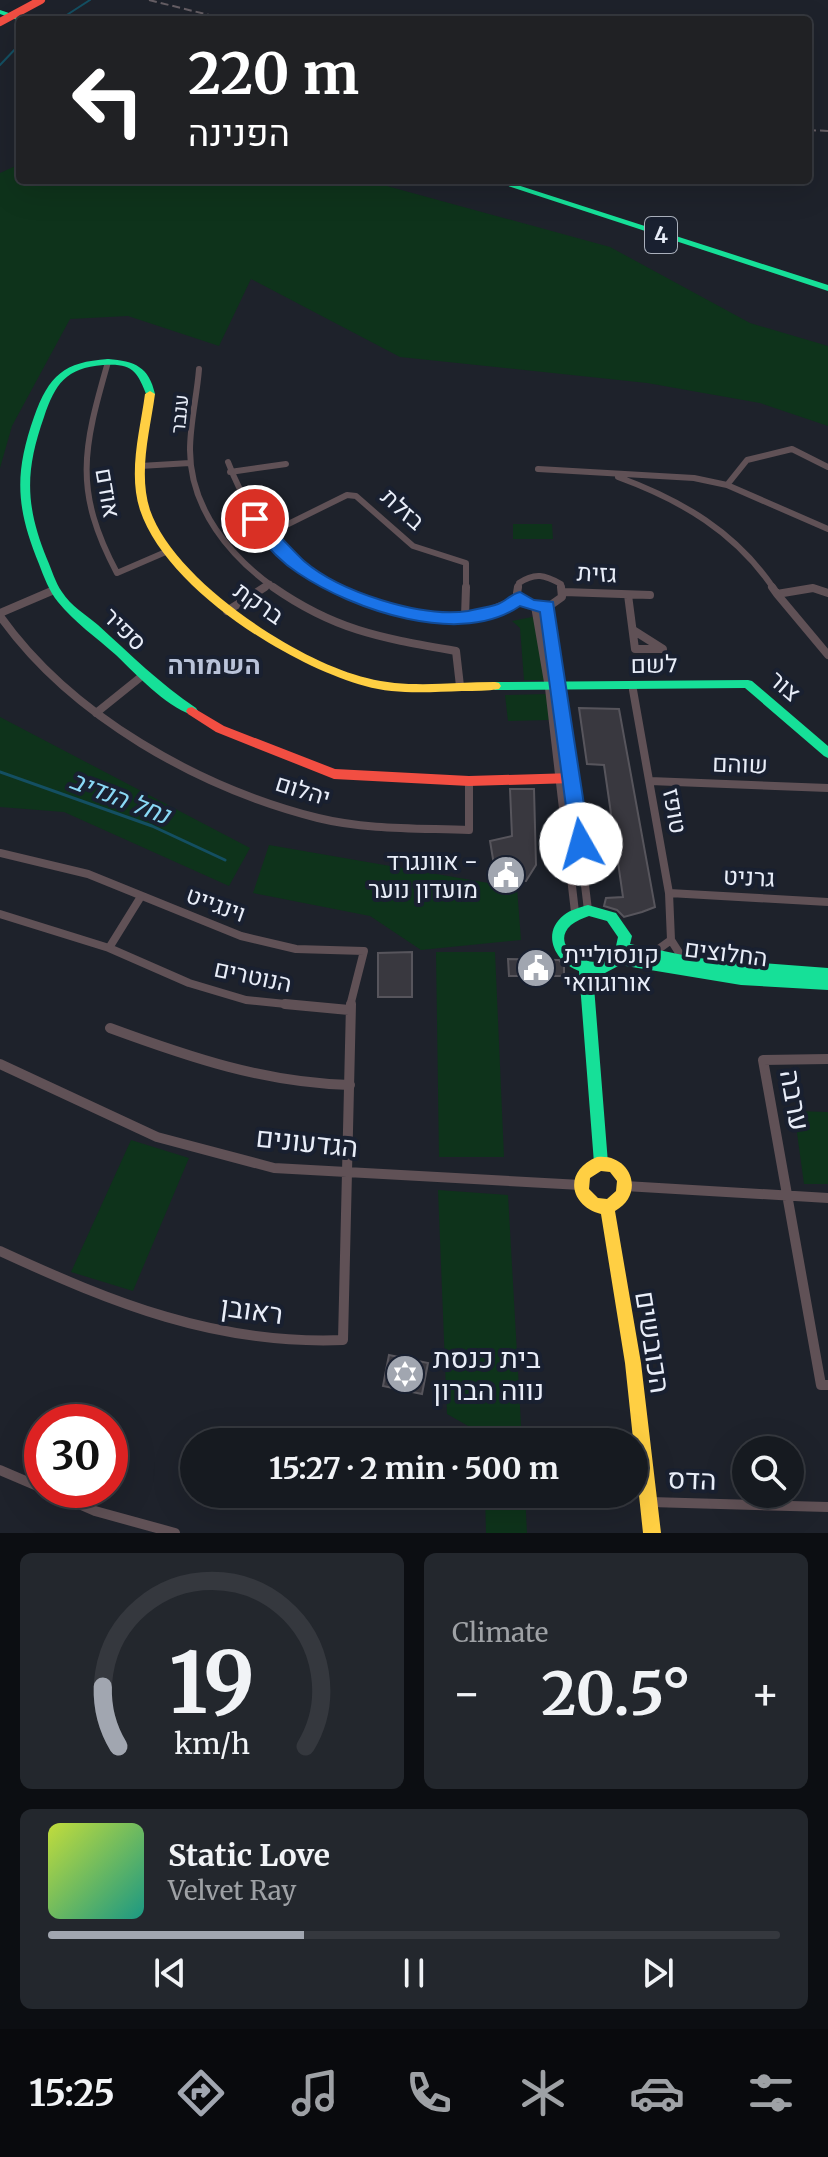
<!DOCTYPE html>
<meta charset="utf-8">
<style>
:root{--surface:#161a20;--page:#23272d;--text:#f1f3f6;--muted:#9ea1a5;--line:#35383e;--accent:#a1a6b0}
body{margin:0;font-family:Merriweather,Heebo,serif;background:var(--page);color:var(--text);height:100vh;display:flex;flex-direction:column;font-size:30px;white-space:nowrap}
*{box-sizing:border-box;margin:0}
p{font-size:26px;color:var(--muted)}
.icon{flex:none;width:44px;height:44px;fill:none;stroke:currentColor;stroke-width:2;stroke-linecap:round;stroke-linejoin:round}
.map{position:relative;height:1533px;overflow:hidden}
.drawer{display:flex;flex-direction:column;gap:20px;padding:20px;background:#0c0e12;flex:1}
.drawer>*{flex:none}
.hud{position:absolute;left:16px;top:16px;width:796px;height:168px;border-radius:8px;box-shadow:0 8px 32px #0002,0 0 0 2px var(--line);background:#202124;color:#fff;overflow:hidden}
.controls{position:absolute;left:732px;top:1436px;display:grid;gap:16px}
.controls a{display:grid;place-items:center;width:72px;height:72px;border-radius:50%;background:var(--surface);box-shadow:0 8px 32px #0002,0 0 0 2px var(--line);font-size:40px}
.speed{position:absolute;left:24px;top:1404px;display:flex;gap:16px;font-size:40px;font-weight:700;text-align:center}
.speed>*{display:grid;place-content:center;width:104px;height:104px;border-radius:50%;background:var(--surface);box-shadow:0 8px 32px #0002,0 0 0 2px var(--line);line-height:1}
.speed .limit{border:12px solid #d22;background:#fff;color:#111}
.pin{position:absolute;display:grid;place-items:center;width:68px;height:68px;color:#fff;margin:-34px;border:4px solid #fff;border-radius:50%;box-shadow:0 2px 8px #0007}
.me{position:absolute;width:88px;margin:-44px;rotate:353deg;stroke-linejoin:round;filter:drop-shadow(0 0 6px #0008)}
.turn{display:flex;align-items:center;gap:28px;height:168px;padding:0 40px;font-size:36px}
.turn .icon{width:104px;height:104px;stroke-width:2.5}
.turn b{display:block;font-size:56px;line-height:68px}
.big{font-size:60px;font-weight:700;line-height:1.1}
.drawer .tile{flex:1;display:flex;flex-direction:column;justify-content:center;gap:12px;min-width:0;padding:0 28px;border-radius:12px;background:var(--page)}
.drawer .dial{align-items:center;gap:0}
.dial svg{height:208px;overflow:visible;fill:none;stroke:var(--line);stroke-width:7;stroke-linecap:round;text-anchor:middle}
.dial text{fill:var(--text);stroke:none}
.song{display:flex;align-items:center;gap:24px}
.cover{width:96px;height:96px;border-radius:12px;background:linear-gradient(135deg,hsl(70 70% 55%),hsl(170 70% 35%))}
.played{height:8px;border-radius:4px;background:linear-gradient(90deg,var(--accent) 35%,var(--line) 35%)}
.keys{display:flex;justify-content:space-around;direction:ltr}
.heat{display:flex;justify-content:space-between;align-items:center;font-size:44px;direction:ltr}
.drawer .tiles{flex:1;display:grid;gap:20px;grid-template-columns:1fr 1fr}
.tile:last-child{grid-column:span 2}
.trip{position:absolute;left:180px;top:1428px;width:468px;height:80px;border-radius:40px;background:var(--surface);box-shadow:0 8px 32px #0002,0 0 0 2px var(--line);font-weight:700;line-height:80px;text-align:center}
.tab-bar{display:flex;height:128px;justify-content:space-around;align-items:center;background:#090a0d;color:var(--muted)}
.tab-bar .icon{width:56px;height:56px}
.tab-bar .on{color:var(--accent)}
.tab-bar b{font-size:36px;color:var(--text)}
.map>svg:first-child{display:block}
.green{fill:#0e331b}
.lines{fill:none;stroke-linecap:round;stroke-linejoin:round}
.stream-far1{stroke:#144f62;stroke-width:2}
.stream{stroke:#144f62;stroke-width:3}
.building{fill:#39383f;stroke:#57555c;stroke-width:2}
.street-far2{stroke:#605156;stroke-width:6}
.street-far1{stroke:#605156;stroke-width:8}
.street{stroke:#605156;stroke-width:10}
.fast{fill:#16e098;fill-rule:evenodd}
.slow{fill:#ffcf43;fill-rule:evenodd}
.jam{fill:#f24e42;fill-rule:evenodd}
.rail{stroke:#655e64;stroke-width:2;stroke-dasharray:8 4;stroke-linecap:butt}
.jam-bridge{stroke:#f24e42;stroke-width:8}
.route{fill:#1a73e8;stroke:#114b97;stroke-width:2}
.labels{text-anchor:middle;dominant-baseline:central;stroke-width:8;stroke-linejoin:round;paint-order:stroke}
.far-street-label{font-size:20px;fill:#e8edf8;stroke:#192030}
.shield{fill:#192030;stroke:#aab0bc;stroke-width:2}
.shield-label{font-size:22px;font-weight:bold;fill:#e8edf8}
.street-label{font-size:24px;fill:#e8edf8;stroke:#192030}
.poi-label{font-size:24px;fill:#e8edf8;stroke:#192030;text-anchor:end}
.neighbourhood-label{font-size:26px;font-weight:bold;fill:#b9c3d9;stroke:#192030}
.water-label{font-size:26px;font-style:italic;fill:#8ad9f6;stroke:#192030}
.near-street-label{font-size:28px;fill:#e8edf8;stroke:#192030}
.near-poi-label{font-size:28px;fill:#e8edf8;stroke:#192030;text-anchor:start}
</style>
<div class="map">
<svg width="828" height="1533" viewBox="0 0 828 1533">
<rect width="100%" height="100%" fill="#1e222b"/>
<!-- green -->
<path class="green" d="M20,164V180H365L610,247L750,323L828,346V426L760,403L647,383L400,357L251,279L219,346L128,316L70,319L12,426L0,468V173Z
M513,524H552L553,539H513Z
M537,616L544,680H524L520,628L512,621Z
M547,694L550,720L508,721L505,695Z
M0,717L250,848L229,886L64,812L0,807Z
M269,845L517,888L521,940L421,950L370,916L253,893Z
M436,952H495L504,1157H439Z
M794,1111L828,1112V1184H804Z
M131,1140L189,1158L133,1291L71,1272Z
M438,1190L508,1195L522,1442H484V1435L447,1414Z
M485,1494H525L527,1533H486Z"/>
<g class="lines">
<!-- stream-far1 -->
<path class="stream-far1" d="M59,20L90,0
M0,65L20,44"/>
<!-- stream -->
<path class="stream" d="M0,772L152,826L225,860"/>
</g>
<!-- building -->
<path class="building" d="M579,708L619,709L655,907L642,912L624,917L617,910L604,906L606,898L623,897L604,765L587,764Z
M510,789H534L536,865L526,881L508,879L500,874L494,865L490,841L512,836Z
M412,952V997H378V953Z
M508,959L559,960L564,966V976H509Z
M389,1355L428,1363L422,1394L383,1386Z"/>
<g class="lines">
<!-- street-far2 -->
<path class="street-far2" d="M108,362C83,449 73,490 117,573L168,551
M199,369C197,396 190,423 190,450C190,508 230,557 276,589
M228,462C253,527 282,554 341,589
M140,466L190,463
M538,469L694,478L727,485L828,529
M230,472L286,464
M618,477C681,500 736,532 774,589
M727,485L747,460L792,449L828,467
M266,535L347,495L356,496L413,546L466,563V589
M262,589L270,584
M518,589L519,583C535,572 545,575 561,584V589
M807,589H816"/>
<!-- street-far1 -->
<path class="street-far1" d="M273,587C336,631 382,638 456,651L460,686
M338,587C379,611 432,622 479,614C493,611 507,603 520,597
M518,587L517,593L526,603L548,607L562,597L561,587
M772,587L777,594
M564,592L650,595
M828,593L813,588L777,594L828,655
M628,595L635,649H663L633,630
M535,606L549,688L575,912
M548,607L561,687L588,910
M227,611L265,587
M0,613L54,590
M0,616C71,716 199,788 318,818C367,830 419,828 469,830V781
M465,617L466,587
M633,690L669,893L671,940L685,962
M96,713L142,676
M650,781L828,788
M0,853L88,874L241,936L296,949L364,951L350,1006
M669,893L828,902
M0,914L109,948L189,983L246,1000L305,1006
M109,948L140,898
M649,956L671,940"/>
<!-- street -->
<path class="street" d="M285,1004L349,1010
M110,1028C189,1057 265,1083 350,1085
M828,1059L763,1060L821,1385H828
M0,1064L157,1137L274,1168L581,1185
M625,1186L828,1198
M0,1251C113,1303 216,1345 343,1340L351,1004
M0,1470L42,1488
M47,1490L95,1511L175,1533
M650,1502L828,1507"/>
<!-- fast -->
<path class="fast" d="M0,10L27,19L28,20L20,21L0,14Z
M490,180H502L828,285V291Z
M108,359C135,361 149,367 155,394L153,396H147C137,371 133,363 103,365C66,368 55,384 44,417C25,471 25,505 47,559C52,570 55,582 62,592C71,606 86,615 98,625C130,654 160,684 196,708L198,711L196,714L192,715C163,704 138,676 116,655C97,638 74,622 58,602C49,591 44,577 39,564C16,508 14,474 34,417C49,375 64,362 108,359Z
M748,680L752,681L828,746V758L824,756L745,688L495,690L489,686L495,682Z
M588,905L616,913L632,936L630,944L697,958L828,968V990L741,985L620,965L605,973L593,974L608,1163L606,1168L601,1170L596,1168L594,1163L579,971C556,963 540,934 564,915C570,910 581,907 588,905ZM589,916L607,921L618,937L614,955C610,957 607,960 603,961C582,967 550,944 571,925C576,921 583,918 589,916Z"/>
<!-- slow -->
<path class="slow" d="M150,391L155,394C150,431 138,473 150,510C174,580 296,661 367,678C408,689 453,682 495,682L499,683L501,686L499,689C487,691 475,691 462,691C431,692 396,695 365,686C288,665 166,588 140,510C128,473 140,431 145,394Z
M597,1157C631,1153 646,1194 615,1211L641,1363L661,1533H643L625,1363L601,1214C568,1205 564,1170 597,1157ZM601,1171L610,1172L617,1181L616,1191L607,1199L598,1198L589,1189L590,1178Z"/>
<!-- jam -->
<path class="jam" d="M192,707L224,726L335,769L469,776L573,773L577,775L579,778L577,781L573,783L469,786L334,779L216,732L188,714L186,711L188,708Z"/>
<!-- rail -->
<path class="rail" d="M149,0L229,20
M808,130L828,131"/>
<!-- jam-bridge -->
<path class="jam-bridge" d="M0,22L41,0"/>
</g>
<!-- route -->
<path class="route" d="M255,514C263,517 294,552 304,561C340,592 421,618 468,611C477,609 489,607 498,604C506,601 511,594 520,592L534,600L553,602L590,844L588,850H574L571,844L540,612L520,606C460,647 353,610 298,573C278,560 260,539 247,519Z"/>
<!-- icons -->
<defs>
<symbol id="civic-disc" viewBox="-11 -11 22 22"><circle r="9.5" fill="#a1a6b0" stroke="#192030"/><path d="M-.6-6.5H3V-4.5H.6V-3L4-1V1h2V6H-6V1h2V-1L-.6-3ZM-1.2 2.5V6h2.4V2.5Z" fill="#fff"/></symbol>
<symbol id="synagogue-disc" viewBox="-11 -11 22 22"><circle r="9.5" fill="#a1a6b0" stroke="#192030"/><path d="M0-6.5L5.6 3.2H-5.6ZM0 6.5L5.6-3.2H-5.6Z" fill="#fff"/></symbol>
</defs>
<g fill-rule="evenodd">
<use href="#civic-disc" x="484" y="853" width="44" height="44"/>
<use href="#civic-disc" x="514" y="946" width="44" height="44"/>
<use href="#synagogue-disc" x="383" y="1352" width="44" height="44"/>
</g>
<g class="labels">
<!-- far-street labels -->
<g class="far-street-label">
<text transform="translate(179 414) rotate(-84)">ענבר</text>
</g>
<!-- shield labels -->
<rect class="shield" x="645" y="217" width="32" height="36" rx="6"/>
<g class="shield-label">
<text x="661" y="235">4</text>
</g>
<!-- street labels -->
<g class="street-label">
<text transform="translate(108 493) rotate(80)">אודם</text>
<text transform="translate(403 509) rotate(42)">בזלת</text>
<text transform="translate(597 573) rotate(3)">גזית</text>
<text transform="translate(259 603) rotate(35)">ברקת</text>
<text transform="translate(125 629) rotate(44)">ספיר</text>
<text transform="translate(654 664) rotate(-1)">לשם</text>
<text transform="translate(785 686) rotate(41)">צור</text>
<text transform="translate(740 764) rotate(2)">שוהם</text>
<text transform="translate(303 790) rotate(17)">יהלום</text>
<text transform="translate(675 811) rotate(80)">טופז</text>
<text transform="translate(749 877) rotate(3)">גרניט</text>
<text transform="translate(216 904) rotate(20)">וינגייט</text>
<text transform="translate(726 953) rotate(7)">החלוצים</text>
<text transform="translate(253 976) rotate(12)">הנוטרים</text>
</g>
<!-- poi labels -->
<g class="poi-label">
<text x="478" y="861">אוונגרד -<tspan x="478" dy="28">מועדון נוער</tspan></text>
<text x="564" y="954" text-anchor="start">קונסוליית<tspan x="564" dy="28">אורוגוואי</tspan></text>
</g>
<!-- neighbourhood labels -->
<g class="neighbourhood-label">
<text x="214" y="664">השמורה</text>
</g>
<!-- water labels -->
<g class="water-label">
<text transform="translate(120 797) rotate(21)">נחל הנדיב</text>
</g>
<!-- near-street labels -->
<g class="near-street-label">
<text transform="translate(795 1100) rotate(80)">ערבה</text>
<text transform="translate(307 1142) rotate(6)">הגדעונים</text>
<text transform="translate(252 1310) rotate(8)">ראובן</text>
<text transform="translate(653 1342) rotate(81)">הכובשים</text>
<text transform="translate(692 1479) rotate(2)">הדס</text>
</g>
<!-- near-poi labels -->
<g class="near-poi-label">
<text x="433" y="1358">בית כנסת<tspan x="433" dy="32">נווה הברון</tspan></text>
</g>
</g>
</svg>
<div class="controls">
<a><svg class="icon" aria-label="search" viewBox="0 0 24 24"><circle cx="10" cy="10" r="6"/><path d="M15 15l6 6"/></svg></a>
</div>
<div class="speed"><div class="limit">30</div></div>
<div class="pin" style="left:255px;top:519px;background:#d93025"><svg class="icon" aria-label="arrive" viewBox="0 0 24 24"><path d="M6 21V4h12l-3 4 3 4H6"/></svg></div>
<svg class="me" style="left:581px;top:844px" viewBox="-20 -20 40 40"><circle r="19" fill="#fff"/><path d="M0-13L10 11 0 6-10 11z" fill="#1a73e8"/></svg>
<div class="trip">15:27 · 2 min · 500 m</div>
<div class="hud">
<div class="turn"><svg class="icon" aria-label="left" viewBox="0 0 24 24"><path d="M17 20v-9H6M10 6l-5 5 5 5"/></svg><div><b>220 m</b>הפנינה</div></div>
</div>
</div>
<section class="drawer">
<div class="tiles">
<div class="tile dial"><svg viewBox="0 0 100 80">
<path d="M14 69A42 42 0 1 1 86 69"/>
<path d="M14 69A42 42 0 0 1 8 46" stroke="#a1a6b0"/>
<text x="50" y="56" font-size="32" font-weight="700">19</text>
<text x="50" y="72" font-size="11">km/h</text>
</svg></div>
<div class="tile"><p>Climate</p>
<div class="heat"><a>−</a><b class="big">20.5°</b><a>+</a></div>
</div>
<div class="tile">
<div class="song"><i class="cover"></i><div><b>Static Love</b><p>Velvet Ray</p></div></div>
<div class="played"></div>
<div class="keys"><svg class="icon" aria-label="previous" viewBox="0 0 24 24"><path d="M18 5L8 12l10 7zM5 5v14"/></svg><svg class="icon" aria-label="pause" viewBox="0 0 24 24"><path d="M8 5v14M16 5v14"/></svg><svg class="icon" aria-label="next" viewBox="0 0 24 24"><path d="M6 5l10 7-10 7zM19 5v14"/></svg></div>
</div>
</div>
</section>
<nav class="tab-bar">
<b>15:25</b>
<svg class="icon on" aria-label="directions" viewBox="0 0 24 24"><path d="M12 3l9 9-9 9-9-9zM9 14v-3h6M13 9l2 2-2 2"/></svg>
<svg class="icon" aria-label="music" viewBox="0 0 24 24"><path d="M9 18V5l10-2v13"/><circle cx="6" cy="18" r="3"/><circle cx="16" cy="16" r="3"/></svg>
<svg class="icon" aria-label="phone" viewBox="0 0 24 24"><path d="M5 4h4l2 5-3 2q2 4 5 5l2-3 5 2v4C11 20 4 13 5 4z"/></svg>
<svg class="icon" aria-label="climate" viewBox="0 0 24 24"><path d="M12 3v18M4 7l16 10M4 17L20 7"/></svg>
<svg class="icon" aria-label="car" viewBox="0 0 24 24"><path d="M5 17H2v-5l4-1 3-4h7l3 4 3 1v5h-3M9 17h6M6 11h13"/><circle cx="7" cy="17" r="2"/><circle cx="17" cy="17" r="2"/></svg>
<svg class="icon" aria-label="filters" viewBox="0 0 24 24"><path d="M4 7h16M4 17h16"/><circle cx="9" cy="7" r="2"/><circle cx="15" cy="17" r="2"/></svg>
</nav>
